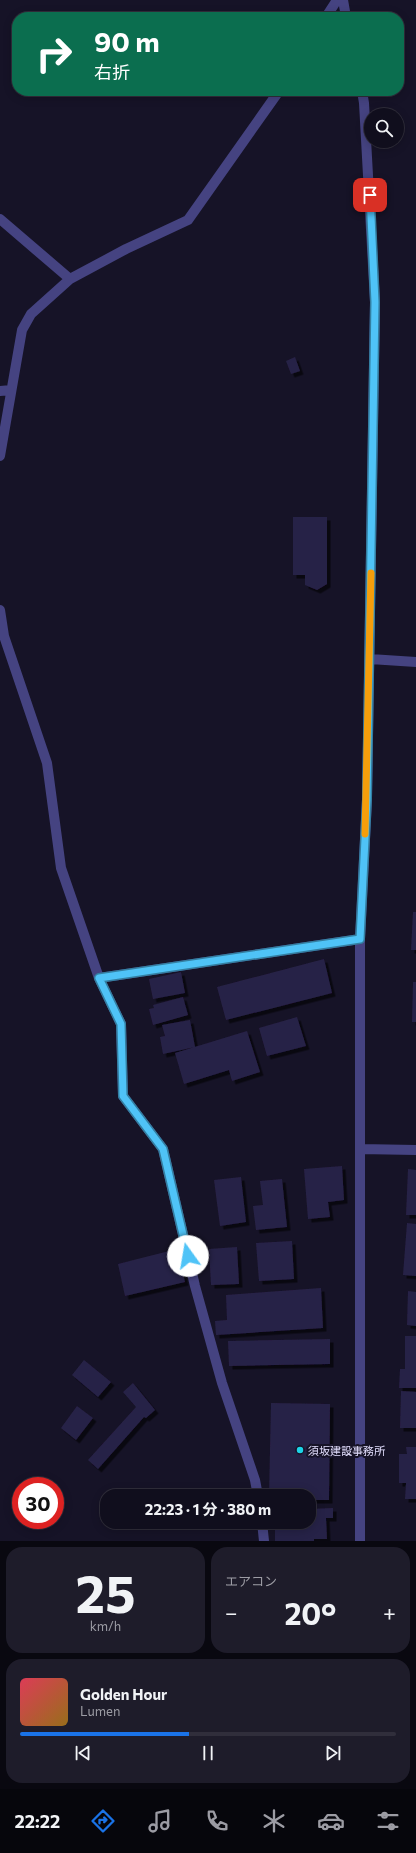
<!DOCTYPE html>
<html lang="ja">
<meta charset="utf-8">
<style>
:root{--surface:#100e1d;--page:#1e1c2a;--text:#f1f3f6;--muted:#9c9ca4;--line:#302e3b;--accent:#1a73e8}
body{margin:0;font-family:Commissioner,"Noto Sans JP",sans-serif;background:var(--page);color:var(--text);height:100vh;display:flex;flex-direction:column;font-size:15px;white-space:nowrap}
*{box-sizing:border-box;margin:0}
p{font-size:13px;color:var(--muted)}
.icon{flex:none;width:22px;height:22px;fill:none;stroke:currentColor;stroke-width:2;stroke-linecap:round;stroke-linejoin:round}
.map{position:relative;height:1541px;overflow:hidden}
.details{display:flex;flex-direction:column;gap:6px;padding:6px;background:#090810;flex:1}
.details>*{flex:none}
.banner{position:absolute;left:12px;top:12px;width:392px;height:84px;border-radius:16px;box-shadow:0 2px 10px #0003,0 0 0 1px var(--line);background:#0b6e4f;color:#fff;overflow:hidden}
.tools{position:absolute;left:364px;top:108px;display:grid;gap:8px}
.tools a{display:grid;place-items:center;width:40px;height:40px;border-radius:50%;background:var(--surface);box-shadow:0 2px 10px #0003,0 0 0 1px var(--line);font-size:20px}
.speed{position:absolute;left:12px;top:1477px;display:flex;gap:8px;font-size:20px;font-weight:700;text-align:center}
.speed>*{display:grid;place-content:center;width:52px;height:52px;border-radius:50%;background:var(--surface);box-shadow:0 2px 10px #0003,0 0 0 1px var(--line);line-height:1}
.speed .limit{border:6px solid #d22;background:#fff;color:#111}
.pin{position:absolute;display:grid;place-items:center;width:34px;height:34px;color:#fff;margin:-17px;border-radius:8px;box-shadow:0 2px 6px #0006}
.me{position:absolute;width:44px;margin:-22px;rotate:347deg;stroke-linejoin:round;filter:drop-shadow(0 0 3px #0008)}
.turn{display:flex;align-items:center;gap:14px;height:84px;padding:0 16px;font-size:18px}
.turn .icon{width:52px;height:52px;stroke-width:2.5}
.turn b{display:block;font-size:28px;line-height:34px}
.big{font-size:30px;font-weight:700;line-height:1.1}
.details .card{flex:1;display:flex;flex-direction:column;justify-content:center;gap:6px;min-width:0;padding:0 14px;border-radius:16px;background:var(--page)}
.details .dial{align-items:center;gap:0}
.dial b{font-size:52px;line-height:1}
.song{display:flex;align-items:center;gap:12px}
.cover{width:48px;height:48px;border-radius:6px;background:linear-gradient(135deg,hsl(350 70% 55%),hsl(40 70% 35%))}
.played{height:4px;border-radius:2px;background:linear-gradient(90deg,var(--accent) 45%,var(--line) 45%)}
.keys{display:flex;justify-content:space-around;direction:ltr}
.heat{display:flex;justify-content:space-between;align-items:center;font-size:22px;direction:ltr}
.details .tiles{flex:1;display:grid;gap:6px;grid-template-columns:1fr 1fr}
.card:last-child{grid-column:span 2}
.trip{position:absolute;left:100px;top:1489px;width:216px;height:40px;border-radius:16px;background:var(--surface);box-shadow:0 2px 10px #0003,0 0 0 1px var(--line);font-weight:700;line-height:40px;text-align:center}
.menu{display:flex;height:64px;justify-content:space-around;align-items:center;background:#06060c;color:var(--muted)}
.menu .icon{width:28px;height:28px}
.menu .current{color:var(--accent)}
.menu b{font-size:18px;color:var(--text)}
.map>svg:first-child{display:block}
.building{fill:#282146;filter:url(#shadow)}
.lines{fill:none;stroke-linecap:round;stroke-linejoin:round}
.minor{stroke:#454381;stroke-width:10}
.route-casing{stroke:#337fa1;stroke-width:10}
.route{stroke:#4fc3f7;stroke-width:7}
.slow{stroke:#f59e0b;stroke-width:7}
.poi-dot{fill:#1cd4e8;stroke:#161327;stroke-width:1.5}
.labels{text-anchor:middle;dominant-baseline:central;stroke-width:4;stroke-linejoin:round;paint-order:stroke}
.poi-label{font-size:11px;fill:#e0dcfb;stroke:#161327;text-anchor:start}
</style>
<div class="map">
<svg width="416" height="1541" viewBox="0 0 416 1541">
<defs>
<filter id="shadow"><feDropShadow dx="3.5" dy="3.5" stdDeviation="0" flood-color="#0009"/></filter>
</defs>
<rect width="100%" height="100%" fill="#161327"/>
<!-- building -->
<path class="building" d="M295,357L300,371L291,374L286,361Z
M293,517H327V584L317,590L305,585V575H293Z
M413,912H416V950H411Z
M324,959L332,993L226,1020L217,987Z
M181,972L185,993L153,999L149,979Z
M413,982H416V1022H412Z
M183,997L188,1015L153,1025L149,1009L154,1008L153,1005Z
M297,1017L306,1046L267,1056L259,1028Z
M190,1020L195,1047L163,1054L160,1037L165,1036L162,1025Z
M247,1031L260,1072L232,1081L229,1070L184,1084L175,1053Z
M342,1166L344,1200L328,1202L330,1217L308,1219L304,1169Z
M408,1169L416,1170V1215H406Z
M241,1177L246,1222L220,1226L214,1180Z
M282,1179L287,1227L256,1230L253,1206L263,1205L260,1181Z
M407,1223L416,1224V1276L403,1275Z
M292,1241L294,1279L259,1281L256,1243Z
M237,1247L239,1284L211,1285L209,1249Z
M177,1249L185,1282L125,1296L118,1264Z
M321,1288L323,1328L216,1335L215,1321L227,1320L226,1295Z
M408,1291L416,1292V1326L407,1325Z
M405,1336H416V1388H399L400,1369H405Z
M330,1339V1364L229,1366L228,1341Z
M84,1360L111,1382L98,1397L72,1375Z
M133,1383L155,1410L146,1418L144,1417L98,1469L88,1460L136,1407L123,1392Z
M401,1391L416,1392V1428H400Z
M271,1403L330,1404L329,1500H309V1496H269Z
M77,1406L93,1418L76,1440L61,1428Z
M406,1447H416V1499H405L406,1483H399V1454H407Z
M333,1508V1518H326L327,1539H314V1541H275V1522H309V1509Z"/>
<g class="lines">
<!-- minor -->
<path class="minor" d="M343,0L346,17
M326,17L337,0
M0,219L70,279
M0,391L11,390
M0,456L22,330L31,314L70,279L126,249L188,220L279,91
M0,610L4,636L47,763L61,868L99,978L121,1024L123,1096L163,1149L195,1286L222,1383L255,1480L258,1496
M370,659L416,662
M99,978L360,939
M360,1149L416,1150
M262,1522L264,1541
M360,1541V939L367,799L375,302L364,103L362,91"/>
</g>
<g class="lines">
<defs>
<path id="route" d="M188,1256L163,1149L123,1096L121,1024L99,978L360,939L367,799L375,302L370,195"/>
</defs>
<!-- route casing -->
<use href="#route" class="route-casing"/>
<!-- route -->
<use href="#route" class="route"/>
<!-- slow -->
<path class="slow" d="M365,834L371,573"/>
</g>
<!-- markers -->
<circle class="poi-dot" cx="300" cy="1450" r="4"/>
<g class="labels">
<!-- poi labels -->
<g class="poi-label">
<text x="308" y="1450">須坂建設事務所</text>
</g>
</g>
</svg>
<div class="tools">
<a><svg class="icon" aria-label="search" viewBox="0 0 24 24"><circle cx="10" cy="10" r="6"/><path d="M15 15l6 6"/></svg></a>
</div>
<div class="speed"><div class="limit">30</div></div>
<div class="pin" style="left:370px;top:195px;background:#d93025"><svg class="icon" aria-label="arrive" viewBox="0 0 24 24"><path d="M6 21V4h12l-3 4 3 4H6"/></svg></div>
<svg class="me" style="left:188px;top:1256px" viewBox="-20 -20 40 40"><circle r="19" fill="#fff"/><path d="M0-13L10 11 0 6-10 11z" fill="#4fc3f7"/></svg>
<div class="trip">22:23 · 1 分 · 380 m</div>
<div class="banner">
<div class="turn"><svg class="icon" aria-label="right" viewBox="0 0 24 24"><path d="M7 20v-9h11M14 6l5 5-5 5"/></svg><div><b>90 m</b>右折</div></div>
</div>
</div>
<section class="details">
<div class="tiles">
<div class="card dial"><b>25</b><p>km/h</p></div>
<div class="card"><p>エアコン</p>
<div class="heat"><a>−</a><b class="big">20°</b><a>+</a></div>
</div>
<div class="card">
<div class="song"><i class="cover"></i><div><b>Golden Hour</b><p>Lumen</p></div></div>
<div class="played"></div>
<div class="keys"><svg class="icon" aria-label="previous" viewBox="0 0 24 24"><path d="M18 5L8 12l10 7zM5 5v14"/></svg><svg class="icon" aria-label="pause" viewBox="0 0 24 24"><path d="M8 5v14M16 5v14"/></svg><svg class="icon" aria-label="next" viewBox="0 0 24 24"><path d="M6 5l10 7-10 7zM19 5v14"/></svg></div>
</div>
</div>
</section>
<nav class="menu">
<b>22:22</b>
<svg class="icon current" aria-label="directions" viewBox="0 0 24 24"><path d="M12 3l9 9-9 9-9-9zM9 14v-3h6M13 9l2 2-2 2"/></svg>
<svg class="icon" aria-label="music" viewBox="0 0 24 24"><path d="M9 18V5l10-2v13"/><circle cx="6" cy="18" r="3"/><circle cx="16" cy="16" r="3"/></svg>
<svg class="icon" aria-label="phone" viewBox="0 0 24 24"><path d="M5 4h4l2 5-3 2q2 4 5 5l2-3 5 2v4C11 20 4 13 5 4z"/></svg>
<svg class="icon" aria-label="climate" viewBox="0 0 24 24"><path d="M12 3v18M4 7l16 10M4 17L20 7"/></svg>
<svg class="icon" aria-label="car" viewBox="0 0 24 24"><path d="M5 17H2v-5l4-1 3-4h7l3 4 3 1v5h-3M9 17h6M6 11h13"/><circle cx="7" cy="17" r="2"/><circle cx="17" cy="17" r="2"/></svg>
<svg class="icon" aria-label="filters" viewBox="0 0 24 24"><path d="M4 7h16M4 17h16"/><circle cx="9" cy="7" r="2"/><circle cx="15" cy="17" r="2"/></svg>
</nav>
